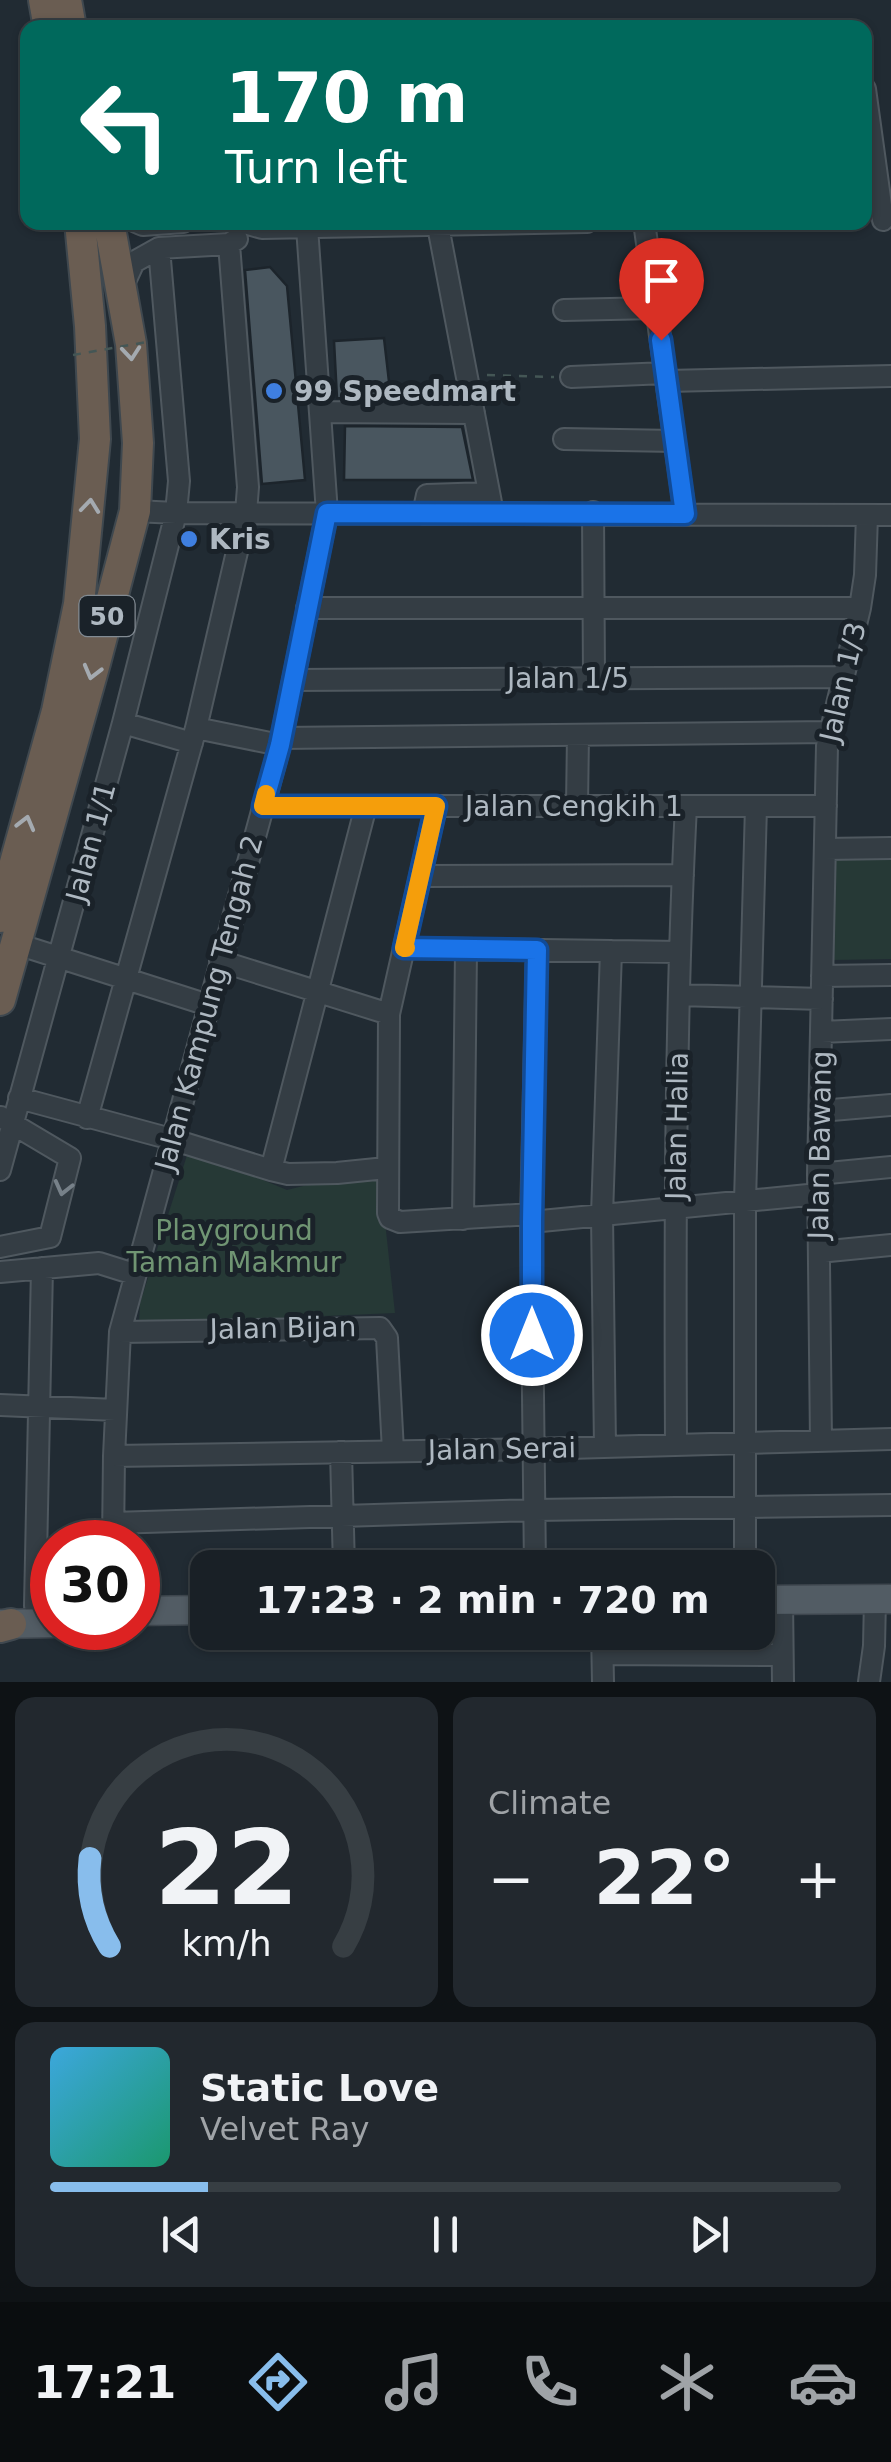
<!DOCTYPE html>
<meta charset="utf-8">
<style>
:root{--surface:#192026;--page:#22282e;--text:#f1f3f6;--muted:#9fa3a7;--line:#373e43;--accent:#88bdec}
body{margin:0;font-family:"DejaVu Sans",sans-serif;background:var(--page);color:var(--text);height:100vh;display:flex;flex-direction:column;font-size:38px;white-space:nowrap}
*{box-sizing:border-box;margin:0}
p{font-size:32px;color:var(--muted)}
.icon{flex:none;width:55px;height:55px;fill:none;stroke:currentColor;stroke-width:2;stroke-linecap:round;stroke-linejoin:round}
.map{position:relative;height:1682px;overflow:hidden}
.side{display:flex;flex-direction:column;gap:15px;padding:15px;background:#0e1215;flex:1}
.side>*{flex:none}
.banner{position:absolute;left:20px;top:20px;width:852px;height:210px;border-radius:20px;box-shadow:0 2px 8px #0004,0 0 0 2px var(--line);background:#00695c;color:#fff;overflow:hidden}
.speed{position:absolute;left:30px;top:1520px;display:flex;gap:20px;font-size:50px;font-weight:700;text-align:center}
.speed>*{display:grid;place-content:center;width:130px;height:130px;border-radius:50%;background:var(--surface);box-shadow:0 2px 8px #0004,0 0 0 2px var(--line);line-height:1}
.speed .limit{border:15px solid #d22;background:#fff;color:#111}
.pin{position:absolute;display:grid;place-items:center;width:85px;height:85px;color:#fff;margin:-102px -42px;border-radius:50% 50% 50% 0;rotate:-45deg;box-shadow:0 0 10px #0007}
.pin .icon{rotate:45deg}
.me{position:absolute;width:110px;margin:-55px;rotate:0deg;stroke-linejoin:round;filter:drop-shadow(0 0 8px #0008)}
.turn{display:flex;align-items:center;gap:35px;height:210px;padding:0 40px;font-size:45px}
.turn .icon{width:130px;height:130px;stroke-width:2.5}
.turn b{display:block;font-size:70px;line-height:85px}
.big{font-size:75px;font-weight:700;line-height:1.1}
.side .tile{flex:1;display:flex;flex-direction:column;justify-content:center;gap:15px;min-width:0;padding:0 35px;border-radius:20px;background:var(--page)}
.side .dial{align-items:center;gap:0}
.dial svg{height:260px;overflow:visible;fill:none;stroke:var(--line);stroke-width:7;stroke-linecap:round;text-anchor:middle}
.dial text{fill:var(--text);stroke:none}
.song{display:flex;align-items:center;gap:30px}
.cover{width:120px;height:120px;border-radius:15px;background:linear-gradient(135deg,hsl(200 70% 55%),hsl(160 70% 35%))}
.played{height:10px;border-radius:5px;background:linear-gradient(90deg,var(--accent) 20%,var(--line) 20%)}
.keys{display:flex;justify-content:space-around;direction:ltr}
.heat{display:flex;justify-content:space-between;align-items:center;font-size:55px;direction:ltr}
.side .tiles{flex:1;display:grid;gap:15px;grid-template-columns:1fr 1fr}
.tile:last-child{grid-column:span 2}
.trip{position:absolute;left:190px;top:1550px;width:585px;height:100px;border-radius:20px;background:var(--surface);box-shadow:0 2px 8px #0004,0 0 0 2px var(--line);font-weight:700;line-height:100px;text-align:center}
.dock{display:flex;height:160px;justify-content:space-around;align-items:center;background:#0a0d0f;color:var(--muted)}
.dock .icon{width:70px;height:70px}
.dock .current{color:var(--accent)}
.dock b{font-size:45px;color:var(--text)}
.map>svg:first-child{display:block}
.green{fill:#263936}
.building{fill:#49565f;stroke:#1c242b;stroke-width:2.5}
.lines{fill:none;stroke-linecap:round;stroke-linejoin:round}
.minor-casing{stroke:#4f585f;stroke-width:24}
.major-casing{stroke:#3e464e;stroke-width:31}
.highway-casing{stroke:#3f484f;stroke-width:34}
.path{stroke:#445655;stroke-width:2.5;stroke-dasharray:8 8;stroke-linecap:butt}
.minor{stroke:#343d44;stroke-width:20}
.major{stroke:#525c64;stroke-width:28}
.highway{stroke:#6a5d52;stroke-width:30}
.path-bridge{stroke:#445655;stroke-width:2.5;stroke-dasharray:8 8;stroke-linecap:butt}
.oneway{stroke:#a4aab0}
.oneway2{stroke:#778189}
.route-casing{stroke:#114b97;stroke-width:25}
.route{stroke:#1a73e8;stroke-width:18}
.slow{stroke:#f59e0b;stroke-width:18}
.shop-dot{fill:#3f7fe0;stroke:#1a2229;stroke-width:4}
.labels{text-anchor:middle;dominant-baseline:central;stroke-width:10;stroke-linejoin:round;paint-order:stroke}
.shield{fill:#1a2229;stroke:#828b93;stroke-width:2.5}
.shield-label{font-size:25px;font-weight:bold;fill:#aeb8c1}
.poi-label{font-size:28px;font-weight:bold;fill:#aeb8c1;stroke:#1a2229;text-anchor:start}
.street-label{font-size:28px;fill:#aeb8c1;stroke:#1a2229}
.park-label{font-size:28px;fill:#709573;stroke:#1a2229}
</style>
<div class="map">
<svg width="891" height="1682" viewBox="0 0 891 1682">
<rect width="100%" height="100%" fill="#212b33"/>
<!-- green -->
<path class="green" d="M832,852H891V959L832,960Z
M189,1149L287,1190L379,1167L395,1313L139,1324L140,1303Z"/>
<!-- building -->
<path class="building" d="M270,267L287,286L305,480L262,484L245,270Z
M384,338L391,399L337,398L334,341Z
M345,426L462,427L473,480H344Z"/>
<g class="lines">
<defs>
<path id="minor" d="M865,89L883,220
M136,222L143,225L183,222
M241,222L262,228L587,222
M644,222L685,514
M438,226L493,513
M122,288L134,262L159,248L229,244L237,239
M564,310L656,308
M571,377L666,373
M667,381L891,376
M321,412L474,413
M564,439L675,441
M135,511L176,513L891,515
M593,512L594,678
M423,514L427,495L489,493
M307,608H860
M293,680L842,677
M123,723L192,743
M196,728L280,745
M281,738L830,732
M263,806H826
M436,806L389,1014L388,1213L390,1218L400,1222L532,1214
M577,806L578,735
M825,849L891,848
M421,876L683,875
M17,944L208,1005
M405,948L680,952
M220,961L389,1014
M822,976L891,975
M679,995L822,999
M821,1032L891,1029
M19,1098L171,1139L271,1170L288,1174L337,1173L386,1168
M820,1111L891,1105
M87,1118L196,728L246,513L248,487L229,244
M0,1170L123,723L176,513L179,481L159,248
M271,1170L366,806
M818,1174L891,1167
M463,1219L466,950
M531,1222L818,1194
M0,1247L50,1237L70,1158L1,1117
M819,1252L891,1245
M0,1272L99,1263L134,1274
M120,1332L380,1328L387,1338L393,1451
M0,1405L116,1410
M821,1441L818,1174L827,746L860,608L865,575L867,515
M676,1445C675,1232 675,1019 686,806
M605,1447L602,1215L611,951
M341,1452L344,1568
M114,1456L533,1449L891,1439
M113,1523L534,1510L891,1505
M113,1542L114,1456L120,1332L280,745L327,513L307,227
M535,1568L531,1222L537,950
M745,1568V1201L756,806
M782,1600L783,1682
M35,1606L42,1268
M602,1632L603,1682
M603,1654L782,1655
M869,1682L874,1646L875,1599"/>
<path id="major" d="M758,1600L891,1599
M138,1611L208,1610
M0,1624L52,1623"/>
<path id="highway" d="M44,0L49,28
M66,0L71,28
M0,917L57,711L79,604L95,439L90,326L80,222
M0,1000L95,663L135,511L138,443L131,344L109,222
M0,1627L11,1624"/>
</defs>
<!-- minor casing -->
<use href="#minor" class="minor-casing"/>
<!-- major casing -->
<use href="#major" class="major-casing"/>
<!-- highway casing -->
<use href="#highway" class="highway-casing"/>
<!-- path -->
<path class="path" d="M487,375L554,377"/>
<!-- minor -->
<use href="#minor" class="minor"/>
<!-- major -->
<use href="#major" class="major"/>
<!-- highway -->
<use href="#highway" class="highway"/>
<!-- path-bridge -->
<path class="path-bridge" d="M73,355L147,342"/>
</g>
<!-- one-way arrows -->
<defs><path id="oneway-chevron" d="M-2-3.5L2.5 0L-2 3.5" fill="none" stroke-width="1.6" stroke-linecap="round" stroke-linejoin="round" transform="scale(2.5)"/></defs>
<g class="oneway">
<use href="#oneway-chevron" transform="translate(131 353) rotate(85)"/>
<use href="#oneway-chevron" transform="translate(90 506) rotate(-84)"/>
<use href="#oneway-chevron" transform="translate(92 672) rotate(105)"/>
<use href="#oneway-chevron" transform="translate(26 823) rotate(-75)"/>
</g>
<use class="oneway2" href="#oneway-chevron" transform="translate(63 1188) rotate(104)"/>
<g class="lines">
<defs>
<path id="route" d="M532,1335V1222L537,950L404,948L436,806H263L280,745L327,513L685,514L661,340"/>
</defs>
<!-- route casing -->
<use href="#route" class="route-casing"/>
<!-- route -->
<use href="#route" class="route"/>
<!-- slow -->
<path class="slow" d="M266,794L263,806H436L404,948H406"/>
</g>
<!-- markers -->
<g class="shop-dot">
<circle cx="274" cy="391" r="10"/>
<circle cx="189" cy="539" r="10"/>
</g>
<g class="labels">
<!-- shield labels -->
<rect class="shield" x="79.5" y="596" width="55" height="40" rx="8"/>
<g class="shield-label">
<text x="107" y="616">50</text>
</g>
<!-- poi labels -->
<g class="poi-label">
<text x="294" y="391">99 Speedmart</text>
<text x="209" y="539">Kris</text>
</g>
<!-- street labels -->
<g class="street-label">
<text x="568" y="678">Jalan 1/5</text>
<text transform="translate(843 682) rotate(-77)">Jalan 1/3</text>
<text x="574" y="806">Jalan Cengkih 1</text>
<text transform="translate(91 842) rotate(-75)">Jalan 1/1</text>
<text transform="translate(209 1003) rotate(-75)">Jalan Kampung Tengah 2</text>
<text transform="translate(677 1126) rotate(-89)">Jalan Halia</text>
<text transform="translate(820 1145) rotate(-89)">Jalan Bawang</text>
<text transform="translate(283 1328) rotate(-1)">Jalan Bijan</text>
<text transform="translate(502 1449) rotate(-1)">Jalan Serai</text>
</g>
<!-- park labels -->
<g class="park-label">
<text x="234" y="1230">Playground<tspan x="234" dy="32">Taman Makmur</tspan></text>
</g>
</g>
</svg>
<div class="speed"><div class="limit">30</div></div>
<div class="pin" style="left:661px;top:340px;background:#d93025"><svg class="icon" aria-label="arrive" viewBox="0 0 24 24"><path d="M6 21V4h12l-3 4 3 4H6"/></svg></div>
<svg class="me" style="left:532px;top:1335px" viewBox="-20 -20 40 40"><circle r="17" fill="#1a73e8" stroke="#fff" stroke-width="3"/><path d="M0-11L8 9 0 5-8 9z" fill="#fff"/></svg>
<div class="trip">17:23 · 2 min · 720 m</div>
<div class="banner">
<div class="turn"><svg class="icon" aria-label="left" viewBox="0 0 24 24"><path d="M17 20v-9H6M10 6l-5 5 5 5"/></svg><div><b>170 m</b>Turn left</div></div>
</div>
</div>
<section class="side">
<div class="tiles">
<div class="tile dial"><svg viewBox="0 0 100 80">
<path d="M14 69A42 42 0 1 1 86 69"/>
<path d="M14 69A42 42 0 0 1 8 42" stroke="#88bdec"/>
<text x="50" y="56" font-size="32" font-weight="700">22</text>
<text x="50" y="72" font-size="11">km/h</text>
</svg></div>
<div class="tile"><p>Climate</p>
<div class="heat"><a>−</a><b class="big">22°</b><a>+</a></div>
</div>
<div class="tile">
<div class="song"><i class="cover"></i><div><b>Static Love</b><p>Velvet Ray</p></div></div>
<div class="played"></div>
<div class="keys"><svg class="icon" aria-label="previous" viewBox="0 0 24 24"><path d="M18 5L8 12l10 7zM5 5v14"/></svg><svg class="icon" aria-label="pause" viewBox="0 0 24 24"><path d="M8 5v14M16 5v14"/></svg><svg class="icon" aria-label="next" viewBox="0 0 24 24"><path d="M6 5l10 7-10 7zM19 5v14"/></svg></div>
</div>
</div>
</section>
<nav class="dock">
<b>17:21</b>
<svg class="icon current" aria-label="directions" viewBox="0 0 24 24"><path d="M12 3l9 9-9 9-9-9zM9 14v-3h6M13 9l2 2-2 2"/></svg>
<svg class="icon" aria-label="music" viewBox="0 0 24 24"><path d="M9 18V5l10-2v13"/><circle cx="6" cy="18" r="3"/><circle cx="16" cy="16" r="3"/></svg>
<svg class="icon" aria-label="phone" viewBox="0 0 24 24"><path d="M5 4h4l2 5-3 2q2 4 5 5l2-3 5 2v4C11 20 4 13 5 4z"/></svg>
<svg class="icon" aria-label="climate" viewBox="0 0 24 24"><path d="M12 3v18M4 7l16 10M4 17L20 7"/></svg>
<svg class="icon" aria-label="car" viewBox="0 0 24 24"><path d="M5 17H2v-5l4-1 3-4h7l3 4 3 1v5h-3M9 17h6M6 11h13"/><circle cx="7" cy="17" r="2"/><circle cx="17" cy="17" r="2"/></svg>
</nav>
